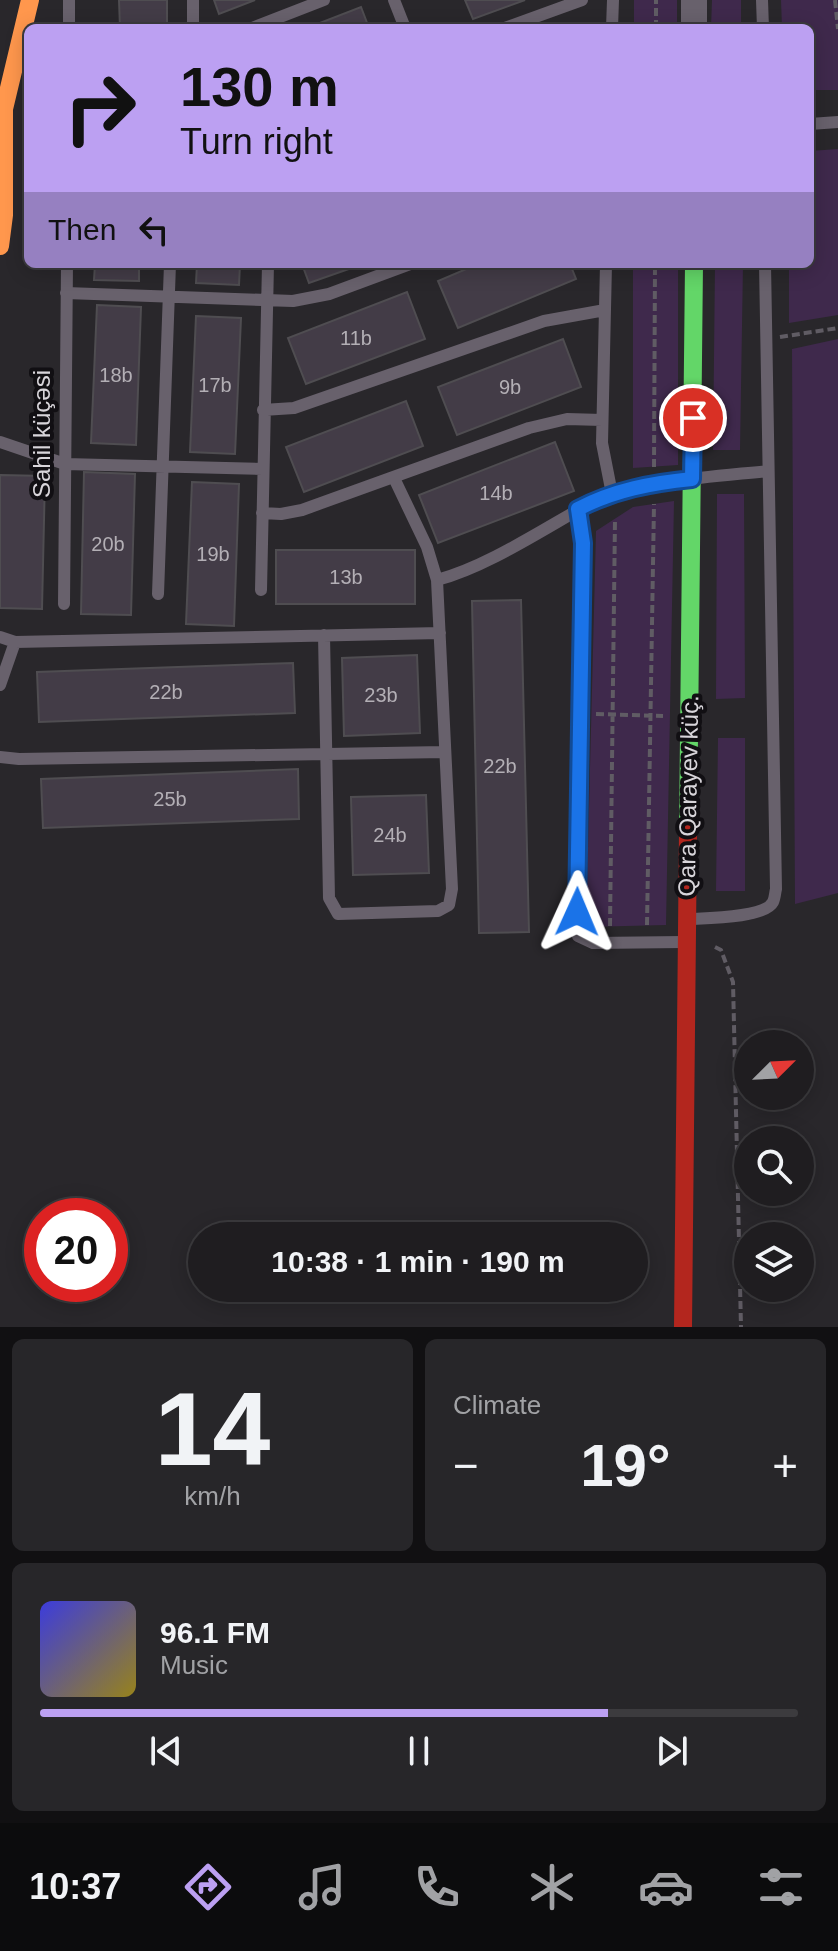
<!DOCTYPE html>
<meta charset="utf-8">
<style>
:root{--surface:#1f1d20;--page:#272629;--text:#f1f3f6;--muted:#a1a2a5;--line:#3c3b3e;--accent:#bca0f2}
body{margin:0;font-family:Helvetica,sans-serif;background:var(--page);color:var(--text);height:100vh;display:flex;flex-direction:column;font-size:30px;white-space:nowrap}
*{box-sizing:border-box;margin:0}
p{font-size:26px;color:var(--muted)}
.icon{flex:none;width:44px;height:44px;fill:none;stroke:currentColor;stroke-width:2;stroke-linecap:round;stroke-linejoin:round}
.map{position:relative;height:1327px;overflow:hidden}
.sheet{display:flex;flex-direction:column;gap:12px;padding:12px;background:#111012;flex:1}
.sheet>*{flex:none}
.top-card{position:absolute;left:24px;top:24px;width:790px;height:244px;border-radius:12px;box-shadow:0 4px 20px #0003,0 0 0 2px var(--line);background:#bca0f2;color:#111;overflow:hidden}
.needle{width:52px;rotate:66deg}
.fabs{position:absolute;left:734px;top:1030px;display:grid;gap:16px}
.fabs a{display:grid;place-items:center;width:80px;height:80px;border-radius:50%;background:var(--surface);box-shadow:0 4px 20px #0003,0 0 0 2px var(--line);font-size:40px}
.speed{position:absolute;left:24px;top:1198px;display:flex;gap:16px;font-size:40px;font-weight:700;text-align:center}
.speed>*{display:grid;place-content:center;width:104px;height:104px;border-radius:50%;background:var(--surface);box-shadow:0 4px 20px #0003,0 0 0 2px var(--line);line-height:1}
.speed .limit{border:12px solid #d22;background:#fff;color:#111}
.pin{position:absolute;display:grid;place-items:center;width:68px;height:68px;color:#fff;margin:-34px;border:4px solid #fff;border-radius:50%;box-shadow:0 2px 8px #0007}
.me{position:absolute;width:88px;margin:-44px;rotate:1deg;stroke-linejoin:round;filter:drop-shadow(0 0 6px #0008)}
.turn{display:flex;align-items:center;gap:28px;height:168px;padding:0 24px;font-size:36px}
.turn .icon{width:104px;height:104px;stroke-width:2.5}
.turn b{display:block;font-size:56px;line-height:68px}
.then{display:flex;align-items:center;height:76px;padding:0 24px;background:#0003;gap:16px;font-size:30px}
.big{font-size:60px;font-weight:800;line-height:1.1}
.sheet .widget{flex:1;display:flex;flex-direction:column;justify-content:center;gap:12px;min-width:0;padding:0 28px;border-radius:12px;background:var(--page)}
.sheet .dial{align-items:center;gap:0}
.dial b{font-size:104px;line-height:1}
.song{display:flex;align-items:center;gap:24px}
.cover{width:96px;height:96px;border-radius:12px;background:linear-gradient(135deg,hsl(240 70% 55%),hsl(50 70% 35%))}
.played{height:8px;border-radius:4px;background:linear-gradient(90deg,var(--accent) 75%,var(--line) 75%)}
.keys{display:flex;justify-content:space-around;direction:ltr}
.heat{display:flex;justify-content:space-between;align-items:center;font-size:44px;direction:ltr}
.sheet .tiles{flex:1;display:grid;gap:12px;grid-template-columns:1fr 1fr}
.widget:last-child{grid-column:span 2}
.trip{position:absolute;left:188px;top:1222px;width:460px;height:80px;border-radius:40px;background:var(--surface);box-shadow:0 4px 20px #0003,0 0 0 2px var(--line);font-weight:800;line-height:80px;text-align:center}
.menu{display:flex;height:128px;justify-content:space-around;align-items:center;background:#0c0c0d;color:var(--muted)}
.menu .icon{width:56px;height:56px}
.menu .current{color:var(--accent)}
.menu b{font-size:36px;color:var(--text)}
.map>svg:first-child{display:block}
.green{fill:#3f294c}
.building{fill:#433c47;stroke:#4f4d51;stroke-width:2}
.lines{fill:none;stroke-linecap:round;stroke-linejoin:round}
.path{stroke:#605c64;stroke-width:4;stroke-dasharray:8 4;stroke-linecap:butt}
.lane{stroke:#68616c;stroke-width:12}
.street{stroke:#68616c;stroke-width:26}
.fast{stroke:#63d668;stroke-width:18}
.slow{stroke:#ff974d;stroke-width:18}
.jam{stroke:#b3261e;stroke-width:18}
.route-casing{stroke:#114b97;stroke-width:20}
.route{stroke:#1a73e8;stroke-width:14}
.labels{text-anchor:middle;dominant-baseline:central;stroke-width:8;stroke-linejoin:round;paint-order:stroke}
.number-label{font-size:20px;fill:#b3afb5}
.street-label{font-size:24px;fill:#d8d5da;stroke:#110f13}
</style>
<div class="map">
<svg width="838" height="1327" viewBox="0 0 838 1327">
<rect width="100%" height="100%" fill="#29272b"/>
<!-- green -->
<path class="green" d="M634,0H677V28H634Z
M712,0H741V28H711Z
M781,0H838V90H810V28H782Z
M838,149V315L789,323V264H810V151Z
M633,264H678V465L633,468Z
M715,264H743L740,450H713Z
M838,339V893L795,904L792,349Z
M717,494H744L745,698L716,699Z
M674,501L666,925L586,927L596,531L633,507Z
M718,738H745V891H716Z"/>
<!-- building -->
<path class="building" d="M119,0H167V28H120Z
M214,0H255L219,14Z
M465,0H525L473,19Z
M361,7L369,28H307Z
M95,264H139V281L94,280Z
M197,264H240L239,285L196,283Z
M302,264H363L309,283Z
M478,264H570L576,279L458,328L438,281Z
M407,292L425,339L306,384L288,338Z
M97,305L141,307L136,445L91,443Z
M196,316L241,318L235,454L190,452Z
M563,339L581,387L457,435L438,387Z
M406,401L423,446L304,492L286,447Z
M555,442L574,491L438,543L419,495Z
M84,472L135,474L131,615L81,614Z
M0,475L45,476L42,609L0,608Z
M192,482L239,484L234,626L186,624Z
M276,550H415V604H276Z
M521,600L529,932L479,933L472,601Z
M417,655L420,733L344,736L342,658Z
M293,663L295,713L39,722L37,672Z
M298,769L299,819L43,828L41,779Z
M426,795L429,873L353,875L351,797Z"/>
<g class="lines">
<!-- path -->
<path class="path" d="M835,0L838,29
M656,28V0
M780,337L838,328
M654,467L655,264
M596,714L663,716
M647,925L654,504
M610,926L615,519
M715,947L721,950L733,982L741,1327"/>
<!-- lane -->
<path class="lane" d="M193,0V28
M394,0L405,28
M762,0L763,28
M69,28V0
M252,28L324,0
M505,28L582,0
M612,28L613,0
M810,124L838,122
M606,264L602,443L612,494
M66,293L293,301L329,294L410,264
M263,410L294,408L544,321L605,310
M0,442L65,464L262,469
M578,509L583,543L578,936L593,943L683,942
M262,513L281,514L302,510L529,428L567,419L602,420
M437,580C490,566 549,525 598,499C653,480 710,477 768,471
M261,590L268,264
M158,594L170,264
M64,604L67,264
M324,635L329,898L338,914L438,911L449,905L452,889L437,580L427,547L394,478
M0,637L15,642L440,633
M0,685L15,642
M0,757L19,759L444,752
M689,919C707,918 765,918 773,902C775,898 775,893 776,889L765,264"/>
<!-- street -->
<path class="street" d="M694,0V28"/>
<!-- fast -->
<path class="fast" d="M688,832L694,264"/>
<!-- slow -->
<path class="slow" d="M0,246L4,215V109L30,0"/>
<!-- jam -->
<path class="jam" d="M683,1327L688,832"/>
</g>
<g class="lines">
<defs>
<path id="route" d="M577,912L583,543L578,509C614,490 652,483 692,479L693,418"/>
</defs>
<!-- route casing -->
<use href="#route" class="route-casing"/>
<!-- route -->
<use href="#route" class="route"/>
</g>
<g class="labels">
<!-- number labels -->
<g class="number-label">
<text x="356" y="338">11b</text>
<text x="116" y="375">18b</text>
<text x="215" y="385">17b</text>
<text x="510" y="387">9b</text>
<text x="496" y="493">14b</text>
<text x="108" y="544">20b</text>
<text x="213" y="554">19b</text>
<text x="346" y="577">13b</text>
<text x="166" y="692">22b</text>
<text x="381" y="695">23b</text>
<text x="500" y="766">22b</text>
<text x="170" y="799">25b</text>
<text x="390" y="835">24b</text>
</g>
<!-- street labels -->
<g class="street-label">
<text transform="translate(41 434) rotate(-90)">Sahil küçəsi</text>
<text transform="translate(688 796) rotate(-89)">Qara Qarayev küç.</text>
</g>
</g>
</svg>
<div class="fabs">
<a><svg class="needle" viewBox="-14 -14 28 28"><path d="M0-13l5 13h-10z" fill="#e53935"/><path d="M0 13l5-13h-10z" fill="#a1a2a5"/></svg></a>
<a><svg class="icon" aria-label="search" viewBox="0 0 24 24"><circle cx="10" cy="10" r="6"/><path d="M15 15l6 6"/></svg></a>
<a><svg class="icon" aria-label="layers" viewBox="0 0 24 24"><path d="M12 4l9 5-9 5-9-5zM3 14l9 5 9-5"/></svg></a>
</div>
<div class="speed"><div class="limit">20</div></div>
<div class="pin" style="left:693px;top:418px;background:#d93025"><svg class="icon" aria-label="arrive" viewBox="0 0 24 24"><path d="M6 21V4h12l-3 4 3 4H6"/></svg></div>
<svg class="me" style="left:577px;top:912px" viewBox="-20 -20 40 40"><path d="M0-17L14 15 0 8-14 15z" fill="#1a73e8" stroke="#fff" stroke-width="4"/></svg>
<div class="trip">10:38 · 1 min · 190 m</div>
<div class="top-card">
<div class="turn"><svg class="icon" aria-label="right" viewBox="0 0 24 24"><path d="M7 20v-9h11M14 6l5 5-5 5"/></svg><div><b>130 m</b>Turn right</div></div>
<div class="then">Then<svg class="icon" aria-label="left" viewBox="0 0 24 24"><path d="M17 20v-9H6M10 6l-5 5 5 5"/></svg></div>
</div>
</div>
<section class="sheet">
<div class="tiles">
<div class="widget dial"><b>14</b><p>km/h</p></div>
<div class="widget"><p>Climate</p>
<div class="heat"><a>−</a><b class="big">19°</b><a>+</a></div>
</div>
<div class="widget">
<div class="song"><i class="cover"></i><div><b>96.1 FM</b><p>Music</p></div></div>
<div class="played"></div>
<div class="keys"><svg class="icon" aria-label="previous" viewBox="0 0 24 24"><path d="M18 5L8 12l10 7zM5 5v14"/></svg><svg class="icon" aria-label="pause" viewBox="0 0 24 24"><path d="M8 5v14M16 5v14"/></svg><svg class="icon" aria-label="next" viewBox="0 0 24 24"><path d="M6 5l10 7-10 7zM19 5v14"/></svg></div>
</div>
</div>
</section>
<nav class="menu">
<b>10:37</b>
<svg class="icon current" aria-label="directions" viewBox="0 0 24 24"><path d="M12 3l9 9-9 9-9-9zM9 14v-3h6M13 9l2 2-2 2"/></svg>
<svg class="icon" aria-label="music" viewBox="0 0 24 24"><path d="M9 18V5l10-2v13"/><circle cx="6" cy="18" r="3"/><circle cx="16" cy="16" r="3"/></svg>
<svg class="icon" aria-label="phone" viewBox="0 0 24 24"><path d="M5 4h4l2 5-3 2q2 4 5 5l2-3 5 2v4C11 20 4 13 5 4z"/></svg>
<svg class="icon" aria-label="climate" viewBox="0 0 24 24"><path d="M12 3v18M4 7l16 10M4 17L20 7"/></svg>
<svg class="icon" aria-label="car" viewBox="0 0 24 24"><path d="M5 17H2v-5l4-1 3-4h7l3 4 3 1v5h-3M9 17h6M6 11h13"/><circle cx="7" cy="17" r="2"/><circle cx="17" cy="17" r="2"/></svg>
<svg class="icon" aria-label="filters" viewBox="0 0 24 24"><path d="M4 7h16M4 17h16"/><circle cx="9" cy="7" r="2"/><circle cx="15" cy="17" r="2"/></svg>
</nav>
